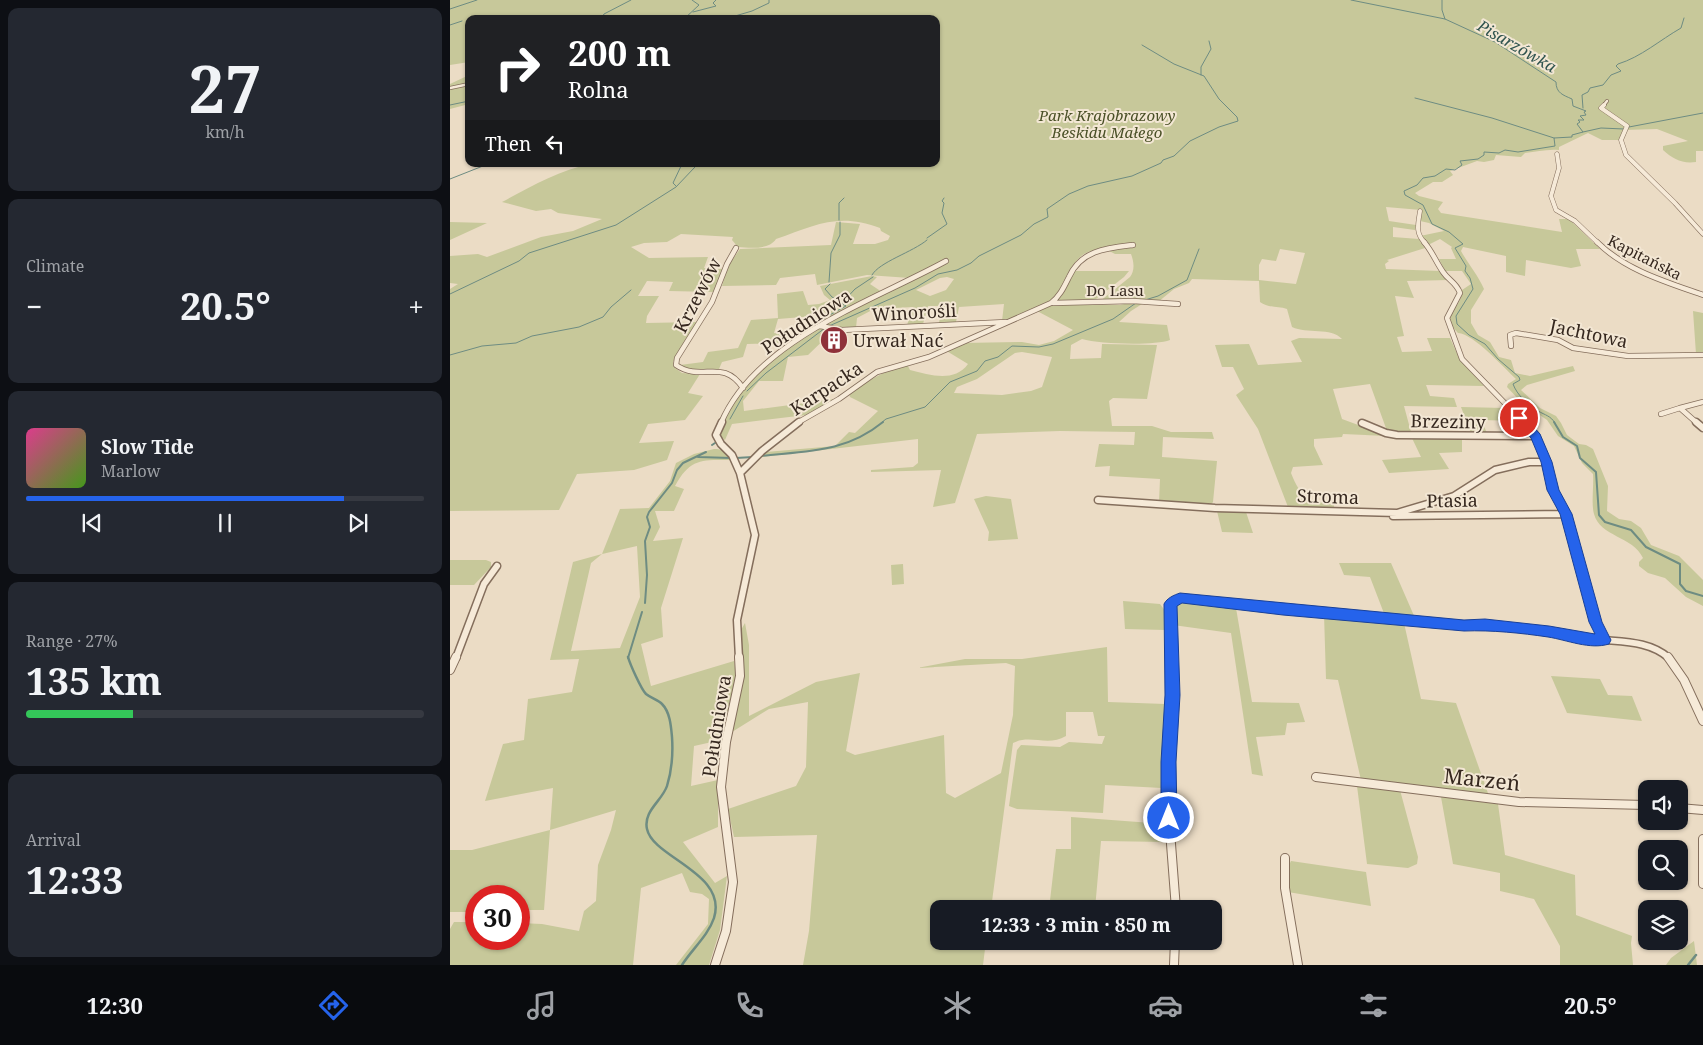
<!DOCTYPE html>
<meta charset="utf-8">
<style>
:root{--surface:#171b24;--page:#242831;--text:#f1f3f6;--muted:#9ea1a6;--line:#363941;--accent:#2563eb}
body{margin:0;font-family:"Noto Serif",serif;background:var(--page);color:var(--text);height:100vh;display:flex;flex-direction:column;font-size:19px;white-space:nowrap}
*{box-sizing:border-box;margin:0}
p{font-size:16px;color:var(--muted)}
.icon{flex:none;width:28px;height:28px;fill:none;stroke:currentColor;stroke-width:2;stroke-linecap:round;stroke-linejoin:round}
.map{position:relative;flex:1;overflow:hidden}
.side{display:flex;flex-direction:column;gap:8px;padding:8px;background:#0d0f14;width:450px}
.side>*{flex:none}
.banner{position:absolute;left:15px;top:15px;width:475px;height:152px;border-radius:10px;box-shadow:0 1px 4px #0004;background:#202124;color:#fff;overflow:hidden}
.tools{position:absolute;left:1188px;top:780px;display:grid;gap:10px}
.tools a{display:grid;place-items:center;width:50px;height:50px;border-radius:10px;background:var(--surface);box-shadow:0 1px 4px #0004;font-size:25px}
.speed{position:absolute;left:15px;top:885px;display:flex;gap:10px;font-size:25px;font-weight:700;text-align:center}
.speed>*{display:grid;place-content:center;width:65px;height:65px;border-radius:50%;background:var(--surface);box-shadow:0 1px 4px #0004;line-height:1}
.speed .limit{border:8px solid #d22;background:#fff;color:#111}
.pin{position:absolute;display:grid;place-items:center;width:42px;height:42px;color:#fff;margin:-21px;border:2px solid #fff;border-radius:50%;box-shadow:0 1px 5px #0007}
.me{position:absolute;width:55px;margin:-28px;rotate:0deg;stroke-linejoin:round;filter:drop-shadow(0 0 4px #0008)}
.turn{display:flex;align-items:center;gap:18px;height:105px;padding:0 20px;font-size:22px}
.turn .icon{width:65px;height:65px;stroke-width:2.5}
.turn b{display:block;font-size:35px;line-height:42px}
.then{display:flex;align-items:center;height:48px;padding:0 20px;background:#0003;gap:10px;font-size:19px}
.big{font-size:38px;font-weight:700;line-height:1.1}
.side .card{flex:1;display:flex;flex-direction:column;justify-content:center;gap:8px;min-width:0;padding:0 18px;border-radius:10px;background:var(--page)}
.side .dial{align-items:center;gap:0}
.dial b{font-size:65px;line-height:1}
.song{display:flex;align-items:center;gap:15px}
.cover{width:60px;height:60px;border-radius:8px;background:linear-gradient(135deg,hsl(330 70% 55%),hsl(100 70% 35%))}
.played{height:5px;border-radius:2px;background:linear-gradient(90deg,var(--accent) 80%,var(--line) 80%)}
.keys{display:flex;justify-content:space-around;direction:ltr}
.heat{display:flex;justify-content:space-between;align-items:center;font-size:28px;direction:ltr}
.charge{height:8px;border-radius:4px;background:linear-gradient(90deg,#34c759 27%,var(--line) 0)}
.trip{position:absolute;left:480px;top:900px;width:292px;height:50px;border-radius:10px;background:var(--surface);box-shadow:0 1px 4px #0004;font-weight:700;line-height:50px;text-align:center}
.dock{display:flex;height:80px;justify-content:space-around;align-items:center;background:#090b0e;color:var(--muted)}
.dock .icon{width:35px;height:35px}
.dock .current{color:var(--accent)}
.dock b{font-size:22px;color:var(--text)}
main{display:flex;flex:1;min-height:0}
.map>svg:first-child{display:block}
.green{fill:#c7c89a;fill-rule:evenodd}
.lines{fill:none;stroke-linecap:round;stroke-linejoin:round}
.stream-far2{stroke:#6e8c82;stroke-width:1}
.stream-far1{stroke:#6e8c82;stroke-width:2}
.stream{stroke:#6e8c82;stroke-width:2.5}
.minor-far4-casing{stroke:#846e5c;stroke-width:4}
.minor-far3-casing{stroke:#846e5c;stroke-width:5}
.minor-far2-casing{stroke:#846e5c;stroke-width:6}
.minor-far1-casing{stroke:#846e5c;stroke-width:9}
.minor-casing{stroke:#846e5c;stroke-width:10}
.minor-far4{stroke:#f6ead8;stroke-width:2.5}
.minor-far3{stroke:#f6ead8;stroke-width:4}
.minor-far2{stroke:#f6ead8;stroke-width:4.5}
.minor-far1{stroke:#f6ead8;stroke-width:6}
.minor{stroke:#f6ead8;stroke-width:8}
.route{fill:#2563eb;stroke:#184099}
.labels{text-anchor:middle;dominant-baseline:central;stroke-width:4;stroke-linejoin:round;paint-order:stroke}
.far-park-label{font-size:15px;font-style:italic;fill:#4a5027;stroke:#f3e7d4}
.far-street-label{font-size:15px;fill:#36281f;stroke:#f3e7d4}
.far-water-label{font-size:16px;font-style:italic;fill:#30544f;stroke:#f3e7d4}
.street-label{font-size:18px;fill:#36281f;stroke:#f3e7d4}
.poi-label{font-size:18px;fill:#36281f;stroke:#f3e7d4;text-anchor:start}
.near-street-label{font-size:21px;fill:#36281f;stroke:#f3e7d4}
</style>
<main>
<section class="side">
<div class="card dial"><b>27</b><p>km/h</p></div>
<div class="card"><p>Climate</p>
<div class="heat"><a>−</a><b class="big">20.5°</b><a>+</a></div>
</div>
<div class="card">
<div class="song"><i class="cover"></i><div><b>Slow Tide</b><p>Marlow</p></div></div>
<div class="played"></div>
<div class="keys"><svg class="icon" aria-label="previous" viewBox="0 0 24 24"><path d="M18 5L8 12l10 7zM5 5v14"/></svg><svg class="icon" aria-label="pause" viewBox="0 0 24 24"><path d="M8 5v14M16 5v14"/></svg><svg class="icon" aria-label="next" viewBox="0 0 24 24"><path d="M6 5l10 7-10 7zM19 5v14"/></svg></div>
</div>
<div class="card"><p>Range · 27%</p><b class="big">135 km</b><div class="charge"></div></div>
<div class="card"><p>Arrival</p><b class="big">12:33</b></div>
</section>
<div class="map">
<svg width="1253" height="965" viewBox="0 0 1253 965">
<rect width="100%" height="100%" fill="#ebdcc5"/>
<!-- green -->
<path class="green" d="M0,0H1253V151H1246V162C1232,164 1223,159 1213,150V146L1238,141L1207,129L1174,130L1169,140H1152L1138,133L1109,147V150C1096,149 1087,152 1075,153L1071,157L1046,155L1044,160L1034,162L1027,161L1000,171L1003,175L992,182H983L965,193L969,196L993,202L988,209L991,213L1112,232L1109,219H1119L1150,249H1126L1131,266L1121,268L1076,260L1075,276L1056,272V256L1013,247L1011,251C1018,264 1028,275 1034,289L1021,310V323L1028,335L1040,342L1049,357L1061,360L1065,373L1080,376L1123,366L1125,371L1077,385L1071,390L1090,408L1106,416L1111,423L1117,435L1129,444L1136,445L1143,449L1158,486L1157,511L1169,519L1181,521L1191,528L1201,545L1229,556L1253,580V606L1236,597L1215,578L1198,573L1189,566V562L1193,558C1183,536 1150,537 1144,514C1141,504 1144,485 1143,474L1132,463L1124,446L1108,436L1097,420L1071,402L1057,387L1058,384L1066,379C1054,368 1024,334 1008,333C988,312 1012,311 1012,290L1021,284L1012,271H995L989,259H1006L1001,248L1002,247L990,239L978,245L970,236L994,231L979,223L970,221L971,210L936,207L939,221L966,225L965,230L943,227V237L969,239L975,248L937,260L939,261L935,264L936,269L990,271L999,280L957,281L964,298L945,296L954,336L947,337L952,352L982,351L977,338H1000L1010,360L1034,386L976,385L980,396L1004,398L1007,407L954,406L961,432L937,431L920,384L883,389L892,419L938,436L893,434L892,437L864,439V446L873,465L843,467L841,473C851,498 858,501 884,504V509L838,507L808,429L786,395L794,389L783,367H772L765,345L799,344L808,365L852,362L841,341L849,338L892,339C881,327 857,334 842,327L837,309C828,306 818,308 810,302L809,281L742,279L739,283L724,289L708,302H649L680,277C685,270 684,262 681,254H665C659,250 654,249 647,250C619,252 619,285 602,300C593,308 564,320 552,321L554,304L509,307L506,322L489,323L492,306H478L473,324L457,325L463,307L424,309L407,318L406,328H392L374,325L460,278L417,275L367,285L365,274L330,278L326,285L272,286L278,266L290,249L381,245L386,222L410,224L403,244H425L438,240L440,236L431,231L430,228C389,212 365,225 326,239C319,250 300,248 288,247L282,240L283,237L231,234L217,242L194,243L181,247L199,258L258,257L254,268L273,269L264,292L219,291L223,282L197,281L188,296H209L197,316L196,323L249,322L223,362L225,368L232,373L250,374L238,393L253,396L235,420L198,424L189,443L224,441L217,460L184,470L127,474L109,510L0,511V289L8,284L0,283V256L28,254L37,257L91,237L123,231L152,219L108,213L101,209L86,211L52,202C80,187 109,170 141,164H486V19H19V62L0,65ZM830,249L855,253L846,284L809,280V265L812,259L826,261ZM497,277L504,279L496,290L480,296L466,290L490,278Z
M19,75V104L0,109V84Z
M0,222L37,223L0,240Z
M623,271H679L674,277L642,302L609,301L608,300L617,287Z
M422,276L427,277L420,284L432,292L341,343L365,324V316L328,319L324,333L343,336L334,343L297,344L293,357L272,362L269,369C255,370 241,374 230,365L253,362L258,352L288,348L301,320L328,318L327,294L353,291L358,305L369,304L380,300L374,295L370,286Z
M683,302L692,304L681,311L669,322L717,325L720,340C704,346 649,344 632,339L621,345L620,359L651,358L652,344L707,345L697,399L663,398L659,401L662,426H702L721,432H762L764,439L713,437L712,457L767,461L763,502L759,507L709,503L710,479L659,476L660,466L645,467L649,444L684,445L685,432L610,431L527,434L505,503L483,507L491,470L421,472V470L463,467L468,463V439L311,457L316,452L385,446L399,432L405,433L428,411L400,397L399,394C421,379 432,372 457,364L460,370C480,375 504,383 518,364L495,350L512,343L572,342L589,345L604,341L623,330L587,311L603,304L670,305ZM572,352L602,357L592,387L581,391L552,395L504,393L507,387L527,379L565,353Z
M1243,311L1253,313V354H1246Z
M370,327L383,331L358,355L338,357L333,381H309L293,401L294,411L385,399L356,415L282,424L275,440L269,435C283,387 329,352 370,327Z
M1011,407L1055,408L1070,421L1031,420L1037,433H1021Z
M961,436L1012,437V452L989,453L999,469L939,473L932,460L971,457Z
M264,449C272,449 278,451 281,460C252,460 240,458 225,486L234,489L224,511H205L210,527L203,541L233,538L211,608L213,637L191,644L201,686L284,661L286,675L271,740L244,746L241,786L268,780V827L233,842L265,883L277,876L270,930L259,965H226L258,924L259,899L252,894L240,892L232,873L191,888L183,965H0V929L4,922H26V939H69V923L92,924L129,931L134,911L146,901L148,865L161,830L166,810L100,830L94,910H69V896H26V912H0V850H22L100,830L103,788L35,801L53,744L74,740L78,699L122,692L129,659L100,660L123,562L152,554L170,509L199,508L220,481L226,463L244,454ZM187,546L190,597L170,648L121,651L141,563L152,554Z
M536,496L561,499L568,539L538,541L539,532L524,499Z
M772,510L796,512L803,533L772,532L767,511Z
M0,560H36L41,562V567L24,585H0Z
M889,563H941L965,618L935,616L920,577L894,575Z
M453,564L454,584L442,585L441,565Z
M673,601L710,604L716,612L715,630L675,629Z
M732,601L786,608L802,702L849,703L855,722L837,723L835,735L806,737L813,776L802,774L781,633L723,625L722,607Z
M874,614L954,623L971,699L1006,703L1039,796L911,780L888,680L876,679Z
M295,623L299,645V716L366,682L410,673L396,751L405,755L494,735L496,793L505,798L551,773L563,715L565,666L556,663L467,668L515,659H572L657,647L658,702L716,704L712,788L655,785L653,813L567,809L559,806L567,750L571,745L610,747L619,742L652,744L655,736H648L643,712H616V736C598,747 580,734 563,743L541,909H489V941H536L533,965H353L359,931L367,835L284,837L278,809L346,786L356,767L358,702L319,709L282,732L293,675L291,630Z
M1101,676L1150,679L1158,695L1182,696L1192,721L1117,713Z
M907,786L950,790L968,857L967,864L958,868L917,864Z
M991,797L1048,804L1055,855L1125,875L1126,915L1182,936L1181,943L1183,965H1110V946L1084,899L1050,891V873L1003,864Z
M621,817L715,824L716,842L651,841L645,909H599L606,849H621Z
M841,861L916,872L921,906L838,892V867Z
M595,941H641L640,949H595Z
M1244,941L1247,965H1216L1221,958Z"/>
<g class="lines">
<!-- stream-far2 -->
<path class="stream-far2" d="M901,0L995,19L1045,42L1106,82C1106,93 1113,95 1122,99L1123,106L1136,111L1134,112L1136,115L1130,116L1134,120H1128L1130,122L1127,124L1133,132L1122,135V137L1104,138L1105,146L1068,152L1055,150L1049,153L1034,152V155L1028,159L1010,161L1012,165L1005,170L996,169L985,176L973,178L967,185L954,191L955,195L973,205L982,224L999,232L1013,244L1005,248L1016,266L1015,271L1020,278L1023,289L1006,316L1007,324L1019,335L1035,344L1048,359L1069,377L1070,380L1063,384C1067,395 1078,405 1088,411C1095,415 1101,416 1105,423
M992,0V10L995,19
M0,9L27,0
M243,12L266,6L263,3L266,0
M151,19L154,14L181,0
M234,19L249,5L242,0
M275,19L302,11L319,3V0
M0,25L12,21
M751,75V67L761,49L759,41
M965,98L1042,118L1104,138
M0,105L19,101
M1133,108L1132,95L1138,92L1140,88L1153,85L1161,75L1171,71L1166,66L1168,64C1191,57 1210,40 1231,28L1234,18
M1179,127L1253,113
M1133,132L1151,128L1174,129
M0,179L38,164
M226,186L223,183L232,164
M389,220V203L394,198
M477,238L497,224L492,213L494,203L492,201L494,198
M422,275C429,262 463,252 477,240
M379,282L381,253L390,235V222
M0,294L69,261L79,253L166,225L226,187L245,167
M695,300L708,296L737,280L749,249
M392,303L405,289L423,277
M369,324L376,317L396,306L382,297L375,289L380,284
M379,326L465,288L488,274L507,270L521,263L529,256L571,235L584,224L598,217L597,209L619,194L638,186L682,176L711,163L713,160L724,156L740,141L769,127L788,121L787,117L769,99L754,76L724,64L692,45
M0,355L32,346L66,343L82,336L129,327L153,317L161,307L181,290
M297,391L316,373L375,328
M280,419L293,396
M431,423L436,419L475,407L500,382L527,371L535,361L548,357L562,346L589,347L603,344L663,319L686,303"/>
<!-- stream-far1 -->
<path class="stream-far1" d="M1104,422L1113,437L1127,446L1130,458L1146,472L1149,515L1155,522L1181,530L1196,547L1230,564V584L1236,591L1253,596
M262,445L265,443
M310,456C357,451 395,453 433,422
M248,457L281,458
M286,458L303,457
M195,603L197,575L195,541L200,527L197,517L199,512L222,483L227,470L233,463L256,452
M178,658L192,612"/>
<!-- stream -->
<path class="stream" d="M178,657C180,664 191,689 196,694C201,698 208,700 212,704C220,712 221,726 222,737C223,752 222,770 217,786C212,801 193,811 197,829C203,858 278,873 264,918C258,936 242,949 232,965
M1238,965L1246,955"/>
<defs>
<path id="minor-far4" d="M0,88L19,84
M1153,106L1157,101"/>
<path id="minor-far3" d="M1154,105L1151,108L1177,126L1171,140L1176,155L1225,203L1253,234
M1107,154L1109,168L1101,196L1106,210L1125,221L1148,243
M970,211C968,224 965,233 975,243"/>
<path id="minor-far2" d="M974,242C982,251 986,262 993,272C999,281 1006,282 1010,293L997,318L1012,359L1074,423
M1147,242C1175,270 1216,282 1253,295
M286,248L277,264L262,302L227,358L226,365C252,383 272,357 293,388
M603,303L683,301L728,304
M370,326L392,330L556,322
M1061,346L1060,335L1066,333L1108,340L1123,348L1178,356L1253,355
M1211,414L1230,408
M271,423C306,340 421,302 496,261
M347,423L389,399L427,372L479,357L601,303C610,296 614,287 619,277C631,250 657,248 683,245
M1247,423L1230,408L1253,402"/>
<path id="minor-far1" d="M272,422L266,435L271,444L282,455L290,473L305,535L287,620L289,658
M1072,422L1086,436L1096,462L1103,490L1116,514L1146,622L1154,640C1177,642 1201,642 1219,658
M1246,422L1253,428
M912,423L936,433L947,435L1086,436
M290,473L312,451L349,422
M648,500L765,508L947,513L1004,496L1045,470L1079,462H1096
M943,516L1116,514
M6,658L34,584L47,566
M721,658L720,604L730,598L1014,625L1068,628L1154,640"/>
<path id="minor" d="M721,657L719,818L726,909
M1218,657L1234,680L1253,721
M0,670L6,657
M866,777L1069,802L1196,805
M1229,808L1253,810
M1253,839V884
M835,858V888L848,965
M265,965L276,931L283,882L271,787L276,742L290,676L289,657
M724,965L725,941"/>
</defs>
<!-- minor-far4 casing -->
<use href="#minor-far4" class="minor-far4-casing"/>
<!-- minor-far3 casing -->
<use href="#minor-far3" class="minor-far3-casing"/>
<!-- minor-far2 casing -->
<use href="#minor-far2" class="minor-far2-casing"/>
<!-- minor-far1 casing -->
<use href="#minor-far1" class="minor-far1-casing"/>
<!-- minor casing -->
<use href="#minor" class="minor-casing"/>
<!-- minor-far4 -->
<use href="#minor-far4" class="minor-far4"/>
<!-- minor-far3 -->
<use href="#minor-far3" class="minor-far3"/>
<!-- minor-far2 -->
<use href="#minor-far2" class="minor-far2"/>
<!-- minor-far1 -->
<use href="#minor-far1" class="minor-far1"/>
<!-- minor -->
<use href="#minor" class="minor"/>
</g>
<!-- route -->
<path class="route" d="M1069,414L1073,415L1090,434L1102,462L1109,490L1122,514L1152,622L1161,640L1159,644C1140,650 1117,640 1098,637C1071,633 1042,630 1014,631L833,615L732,603L727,606L730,695L726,762L727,818L725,824L719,826L713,824L711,818V762L715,695L714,604C717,598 724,595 730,593L1014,620L1035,619L1099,626L1145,634L1139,622L1110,514L1097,490L1091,462L1081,438L1064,418Z"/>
<!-- icons -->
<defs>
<symbol id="building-disc" viewBox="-11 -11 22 22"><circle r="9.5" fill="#8f3139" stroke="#f3e7d4"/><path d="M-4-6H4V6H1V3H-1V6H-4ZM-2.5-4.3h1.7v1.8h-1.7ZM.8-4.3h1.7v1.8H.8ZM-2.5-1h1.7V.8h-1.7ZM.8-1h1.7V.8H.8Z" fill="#fff"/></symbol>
</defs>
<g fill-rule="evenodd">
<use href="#building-disc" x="368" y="324" width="32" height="32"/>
</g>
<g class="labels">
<!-- far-park labels -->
<g class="far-park-label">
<text x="657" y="115">Park Krajobrazowy<tspan x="657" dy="17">Beskidu Małego</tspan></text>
</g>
<!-- far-street labels -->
<g class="far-street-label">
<text transform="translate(1195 257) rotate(27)">Kapitańska</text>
<text x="665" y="290">Do Lasu</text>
</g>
<!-- far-water labels -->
<g class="far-water-label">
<text transform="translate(1067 46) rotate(30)">Pisarzówka</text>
</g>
<!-- street labels -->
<g class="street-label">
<text transform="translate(247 295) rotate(-63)">Krzewów</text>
<text transform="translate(464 312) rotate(-3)">Winorośli</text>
<text transform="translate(356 321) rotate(-33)">Południowa</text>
<text transform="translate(1139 333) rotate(12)">Jachtowa</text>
<text transform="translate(376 388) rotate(-33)">Karpacka</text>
<text transform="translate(998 421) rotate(1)">Brzeziny</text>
<text transform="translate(878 496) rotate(2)">Stroma</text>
<text transform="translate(1002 500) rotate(-1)">Ptasia</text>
<text transform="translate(266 726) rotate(-81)">Południowa</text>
</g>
<!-- poi labels -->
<g class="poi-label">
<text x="403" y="340">Urwał Nać</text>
</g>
<!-- near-street labels -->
<g class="near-street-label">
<text transform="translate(1032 779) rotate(6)">Marzeń</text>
</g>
</g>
</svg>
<div class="tools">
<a><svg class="icon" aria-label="sound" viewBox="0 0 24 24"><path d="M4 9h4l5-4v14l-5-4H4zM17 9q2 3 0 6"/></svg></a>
<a><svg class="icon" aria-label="search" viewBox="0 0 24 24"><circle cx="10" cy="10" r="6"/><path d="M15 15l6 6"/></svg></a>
<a><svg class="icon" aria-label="layers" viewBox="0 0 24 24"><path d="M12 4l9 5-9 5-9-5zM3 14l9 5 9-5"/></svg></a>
</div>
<div class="speed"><div class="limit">30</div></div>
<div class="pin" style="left:1069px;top:418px;background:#d93025"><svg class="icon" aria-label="arrive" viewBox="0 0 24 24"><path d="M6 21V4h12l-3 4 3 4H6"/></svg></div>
<svg class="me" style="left:719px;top:818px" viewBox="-20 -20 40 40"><circle r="17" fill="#2563eb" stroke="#fff" stroke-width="3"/><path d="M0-11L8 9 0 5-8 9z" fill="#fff"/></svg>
<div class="trip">12:33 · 3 min · 850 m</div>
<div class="banner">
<div class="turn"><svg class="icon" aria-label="right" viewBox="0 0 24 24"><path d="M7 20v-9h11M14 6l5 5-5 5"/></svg><div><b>200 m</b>Rolna</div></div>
<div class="then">Then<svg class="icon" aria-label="left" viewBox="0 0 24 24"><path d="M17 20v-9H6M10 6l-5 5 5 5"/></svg></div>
</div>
</div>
</main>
<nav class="dock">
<b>12:30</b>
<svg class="icon current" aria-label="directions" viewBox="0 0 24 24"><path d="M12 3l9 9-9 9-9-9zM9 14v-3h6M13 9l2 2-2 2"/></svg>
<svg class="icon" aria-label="music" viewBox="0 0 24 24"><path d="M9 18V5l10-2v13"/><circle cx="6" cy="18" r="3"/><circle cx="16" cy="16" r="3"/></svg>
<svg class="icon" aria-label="phone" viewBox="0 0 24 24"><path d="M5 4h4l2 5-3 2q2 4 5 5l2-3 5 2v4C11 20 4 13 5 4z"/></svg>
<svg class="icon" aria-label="climate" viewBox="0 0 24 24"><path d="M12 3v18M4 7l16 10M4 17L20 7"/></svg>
<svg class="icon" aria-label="car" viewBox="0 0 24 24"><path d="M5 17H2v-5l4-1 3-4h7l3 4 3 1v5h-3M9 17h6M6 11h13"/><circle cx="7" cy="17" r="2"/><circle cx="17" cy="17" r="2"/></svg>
<svg class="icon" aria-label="filters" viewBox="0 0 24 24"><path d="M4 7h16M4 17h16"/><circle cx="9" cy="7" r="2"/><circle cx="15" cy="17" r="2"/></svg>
<b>20.5°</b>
</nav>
